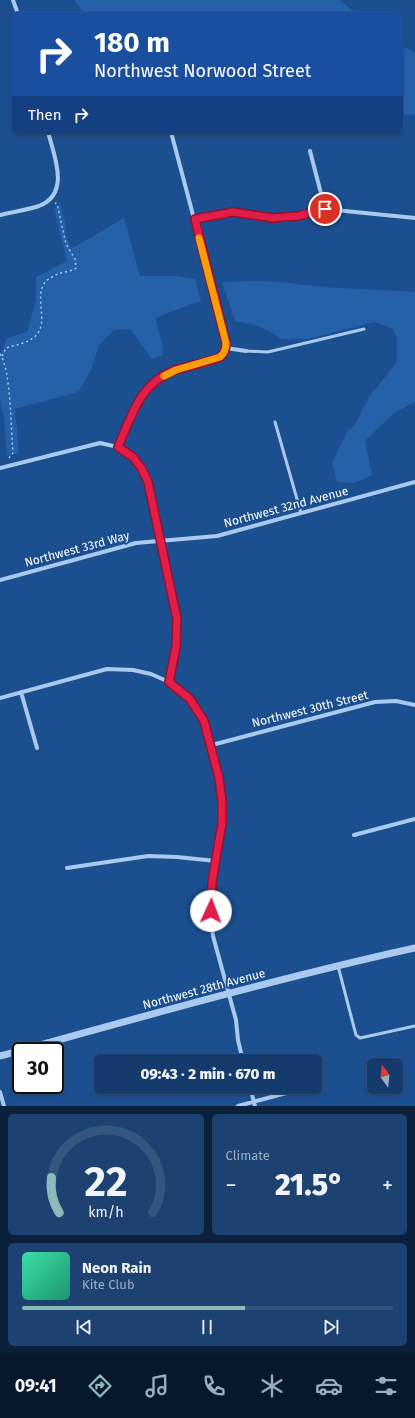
<!DOCTYPE html>
<meta charset="utf-8">
<style>
:root{--surface:#143b6b;--page:#1d4271;--text:#f1f3f6;--muted:#9dadc1;--line:#33557e;--accent:#8bbbb9}
body{margin:0;font-family:"Fira Sans",sans-serif;background:var(--page);color:var(--text);height:100vh;display:flex;flex-direction:column;font-size:15px;white-space:nowrap}
*{box-sizing:border-box;margin:0}
p{font-size:13px;color:var(--muted)}
.icon{flex:none;width:22px;height:22px;fill:none;stroke:currentColor;stroke-width:2;stroke-linecap:round;stroke-linejoin:round}
.map{position:relative;height:1106px;overflow:hidden}
.details{display:flex;flex-direction:column;gap:8px;padding:8px;background:#0b203b;flex:1}
.details>*{flex:none}
.hud{position:absolute;left:12px;top:12px;width:391px;height:122px;border-radius:6px;box-shadow:0 1px 3px #0004,0 0 0 1px var(--line);background:#1a4fa0;color:#fff;overflow:hidden}
.needle{width:26px;rotate:345deg}
.controls{position:absolute;left:367px;top:1058px;display:grid;gap:8px}
.controls a{display:grid;place-items:center;width:36px;height:36px;border-radius:6px;background:var(--surface);box-shadow:0 1px 3px #0004,0 0 0 1px var(--line);font-size:20px}
.speed{position:absolute;left:12px;top:1042px;display:flex;gap:8px;font-size:20px;font-weight:700;text-align:center}
.speed>*{display:grid;place-content:center;width:52px;height:52px;border-radius:50%;background:var(--surface);box-shadow:0 1px 3px #0004,0 0 0 1px var(--line);line-height:1}
.speed .limit{border:2px solid #111;border-radius:6px;background:#fff;color:#111}
.pin{position:absolute;display:grid;place-items:center;width:34px;height:34px;color:#fff;margin:-17px;border:2px solid #fff;border-radius:50%;box-shadow:0 1px 4px #0007}
.me{position:absolute;width:44px;margin:-22px;rotate:2deg;stroke-linejoin:round;filter:drop-shadow(0 0 3px #0008)}
.turn{display:flex;align-items:center;gap:14px;height:84px;padding:0 16px;font-size:18px}
.turn .icon{width:52px;height:52px;stroke-width:2.5}
.turn b{display:block;font-size:28px;line-height:34px}
.then{display:flex;align-items:center;height:38px;padding:0 16px;background:#0003;gap:8px;font-size:15px}
.big{font-size:30px;font-weight:800;line-height:1.1}
.details .tile{flex:1;display:flex;flex-direction:column;justify-content:center;gap:6px;min-width:0;padding:0 14px;border-radius:6px;background:var(--page)}
.details .dial{align-items:center;gap:0}
.dial svg{height:104px;overflow:visible;fill:none;stroke:var(--line);stroke-width:7;stroke-linecap:round;text-anchor:middle}
.dial text{fill:var(--text);stroke:none}
.song{display:flex;align-items:center;gap:12px}
.cover{width:48px;height:48px;border-radius:6px;background:linear-gradient(135deg,hsl(160 70% 55%),hsl(160 70% 35%))}
.played{height:4px;border-radius:2px;background:linear-gradient(90deg,var(--accent) 60%,var(--line) 60%)}
.keys{display:flex;justify-content:space-around;direction:ltr}
.heat{display:flex;justify-content:space-between;align-items:center;font-size:22px;direction:ltr}
.details .tiles{flex:1;display:grid;gap:8px;grid-template-columns:1fr 1fr}
.tile:last-child{grid-column:span 2}
.trip{position:absolute;left:94px;top:1054px;width:228px;height:40px;border-radius:6px;background:var(--surface);box-shadow:0 1px 3px #0004,0 0 0 1px var(--line);font-weight:800;line-height:40px;text-align:center}
.tabs{display:flex;height:64px;justify-content:space-around;align-items:center;background:#08182b;color:var(--muted)}
.tabs .icon{width:28px;height:28px}
.tabs .active{color:var(--accent)}
.tabs b{font-size:18px;color:var(--text)}
.map>svg:first-child{display:block}
.green{fill:#2461a8}
.lines{fill:none;stroke-linecap:round;stroke-linejoin:round}
.path{stroke:#a9c9ee;stroke-width:1.5;stroke-dasharray:2 3;stroke-linecap:butt}
.service{stroke:#a9c9ee;stroke-width:3}
.minor{stroke:#a9c9ee;stroke-width:4}
.tertiary{stroke:#a9c9ee;stroke-width:7}
.route-casing{stroke:#92132f;stroke-width:10}
.route{stroke:#e11d48;stroke-width:7}
.slow{stroke:#f59e0b;stroke-width:7}
.labels{text-anchor:middle;dominant-baseline:central;stroke-width:4;stroke-linejoin:round;paint-order:stroke}
.street-label{font-size:12px;fill:#fff;stroke:#1b4f8f}
</style>
<div class="map">
<svg width="415" height="1106" viewBox="0 0 415 1106">
<rect width="100%" height="100%" fill="#1b4f8f"/>
<!-- green -->
<path class="green" d="M74,0H339L358,14H85Z
M401,45L415,53V115H401Z
M60,204L66,226L65,233L71,249L124,218L140,276H174L195,279L201,302H197L155,318L162,342L163,355L152,359L130,329L114,330L99,345L91,370L78,392L15,409L19,453L7,456L4,416L0,401V354L3,349L7,338L27,332L36,300V277L67,261L54,209Z
M268,281L325,287L415,292V402L394,413L365,441L372,475L354,483L337,482L332,462L347,432L354,426L369,397L397,362V338L392,328L374,322L307,339H282L271,332L255,325L235,321L222,282Z"/>
<g class="lines">
<!-- path -->
<path class="path" d="M0,354C11,368 11,433 13,453L8,459
M2,356L6,348C15,345 25,344 33,338C54,323 27,290 52,277C58,273 66,272 73,270L76,268L75,259L66,244L57,204L55,203"/>
<!-- service -->
<path class="service" d="M246,351L268,352L364,329
M275,422L301,513
M338,966L356,1035L360,1038L415,1026"/>
<!-- minor -->
<path class="minor" d="M13,0L18,14
M171,132L227,343L226,348
M310,151L325,209
M0,215C13,212 26,210 39,206C71,194 54,155 48,132
M195,219L233,212L273,218L284,217L299,216L325,209L415,218
M118,447C132,415 140,383 175,370C190,365 206,362 220,357L224,353L226,348L246,351
M0,468L100,443L118,447L133,457L142,469L149,482L177,619L176,647L169,682
M0,580L136,543L217,536L415,482
M21,692L37,748
M0,698L107,669L133,670L151,674L169,682L190,699L204,721L219,778L222,802V823L213,882L211,920L213,936L236,1020L238,1040L243,1061
M212,745L375,702L396,701L415,705
M354,835L415,819
M67,868L148,856L177,857L216,861
M250,1087L255,1106
M0,1092L4,1106
M238,1106L290,1092"/>
<!-- tertiary -->
<path class="tertiary" d="M0,1056C138,1018 275,979 415,948"/>
</g>
<g class="lines">
<defs>
<path id="route" d="M211,911L212,882L222,823V802L219,778L204,721L190,699L169,682L176,647L177,619L148,482L142,469L133,457L118,447C132,415 140,383 175,370C190,365 206,363 220,357C225,353 226,349 226,343L195,219L233,212L273,218L284,217L298,216L325,209"/>
</defs>
<!-- route casing -->
<use href="#route" class="route-casing"/>
<!-- route -->
<use href="#route" class="route"/>
<!-- slow -->
<path class="slow" d="M164,376L176,370L220,357C225,353 226,349 226,343L199,238"/>
</g>
<g class="labels">
<!-- street labels -->
<g class="street-label">
<text transform="translate(286 507) rotate(-15)">Northwest 32nd Avenue</text>
<text transform="translate(77 549) rotate(-15)">Northwest 33rd Way</text>
<text transform="translate(310 709) rotate(-14)">Northwest 30th Street</text>
<text transform="translate(204 989) rotate(-15)">Northwest 28th Avenue</text>
</g>
</g>
</svg>
<div class="controls">
<a><svg class="needle" viewBox="-14 -14 28 28"><path d="M0-13l5 13h-10z" fill="#e53935"/><path d="M0 13l5-13h-10z" fill="#9dadc1"/></svg></a>
</div>
<div class="speed"><div class="limit">30</div></div>
<div class="pin" style="left:325px;top:209px;background:#d93025"><svg class="icon" aria-label="arrive" viewBox="0 0 24 24"><path d="M6 21V4h12l-3 4 3 4H6"/></svg></div>
<svg class="me" style="left:211px;top:911px" viewBox="-20 -20 40 40"><circle r="19" fill="#fff"/><path d="M0-13L10 11 0 6-10 11z" fill="#e11d48"/></svg>
<div class="trip">09:43 · 2 min · 670 m</div>
<div class="hud">
<div class="turn"><svg class="icon" aria-label="right" viewBox="0 0 24 24"><path d="M7 20v-9h11M14 6l5 5-5 5"/></svg><div><b>180 m</b>Northwest Norwood Street</div></div>
<div class="then">Then<svg class="icon" aria-label="right" viewBox="0 0 24 24"><path d="M7 20v-9h11M14 6l5 5-5 5"/></svg></div>
</div>
</div>
<section class="details">
<div class="tiles">
<div class="tile dial"><svg viewBox="0 0 100 80">
<path d="M14 69A42 42 0 1 1 86 69"/>
<path d="M14 69A42 42 0 0 1 8 42" stroke="#8bbbb9"/>
<text x="50" y="56" font-size="32" font-weight="700">22</text>
<text x="50" y="72" font-size="11">km/h</text>
</svg></div>
<div class="tile"><p>Climate</p>
<div class="heat"><a>−</a><b class="big">21.5°</b><a>+</a></div>
</div>
<div class="tile">
<div class="song"><i class="cover"></i><div><b>Neon Rain</b><p>Kite Club</p></div></div>
<div class="played"></div>
<div class="keys"><svg class="icon" aria-label="previous" viewBox="0 0 24 24"><path d="M18 5L8 12l10 7zM5 5v14"/></svg><svg class="icon" aria-label="pause" viewBox="0 0 24 24"><path d="M8 5v14M16 5v14"/></svg><svg class="icon" aria-label="next" viewBox="0 0 24 24"><path d="M6 5l10 7-10 7zM19 5v14"/></svg></div>
</div>
</div>
</section>
<nav class="tabs">
<b>09:41</b>
<svg class="icon active" aria-label="directions" viewBox="0 0 24 24"><path d="M12 3l9 9-9 9-9-9zM9 14v-3h6M13 9l2 2-2 2"/></svg>
<svg class="icon" aria-label="music" viewBox="0 0 24 24"><path d="M9 18V5l10-2v13"/><circle cx="6" cy="18" r="3"/><circle cx="16" cy="16" r="3"/></svg>
<svg class="icon" aria-label="phone" viewBox="0 0 24 24"><path d="M5 4h4l2 5-3 2q2 4 5 5l2-3 5 2v4C11 20 4 13 5 4z"/></svg>
<svg class="icon" aria-label="climate" viewBox="0 0 24 24"><path d="M12 3v18M4 7l16 10M4 17L20 7"/></svg>
<svg class="icon" aria-label="car" viewBox="0 0 24 24"><path d="M5 17H2v-5l4-1 3-4h7l3 4 3 1v5h-3M9 17h6M6 11h13"/><circle cx="7" cy="17" r="2"/><circle cx="17" cy="17" r="2"/></svg>
<svg class="icon" aria-label="filters" viewBox="0 0 24 24"><path d="M4 7h16M4 17h16"/><circle cx="9" cy="7" r="2"/><circle cx="15" cy="17" r="2"/></svg>
</nav>
